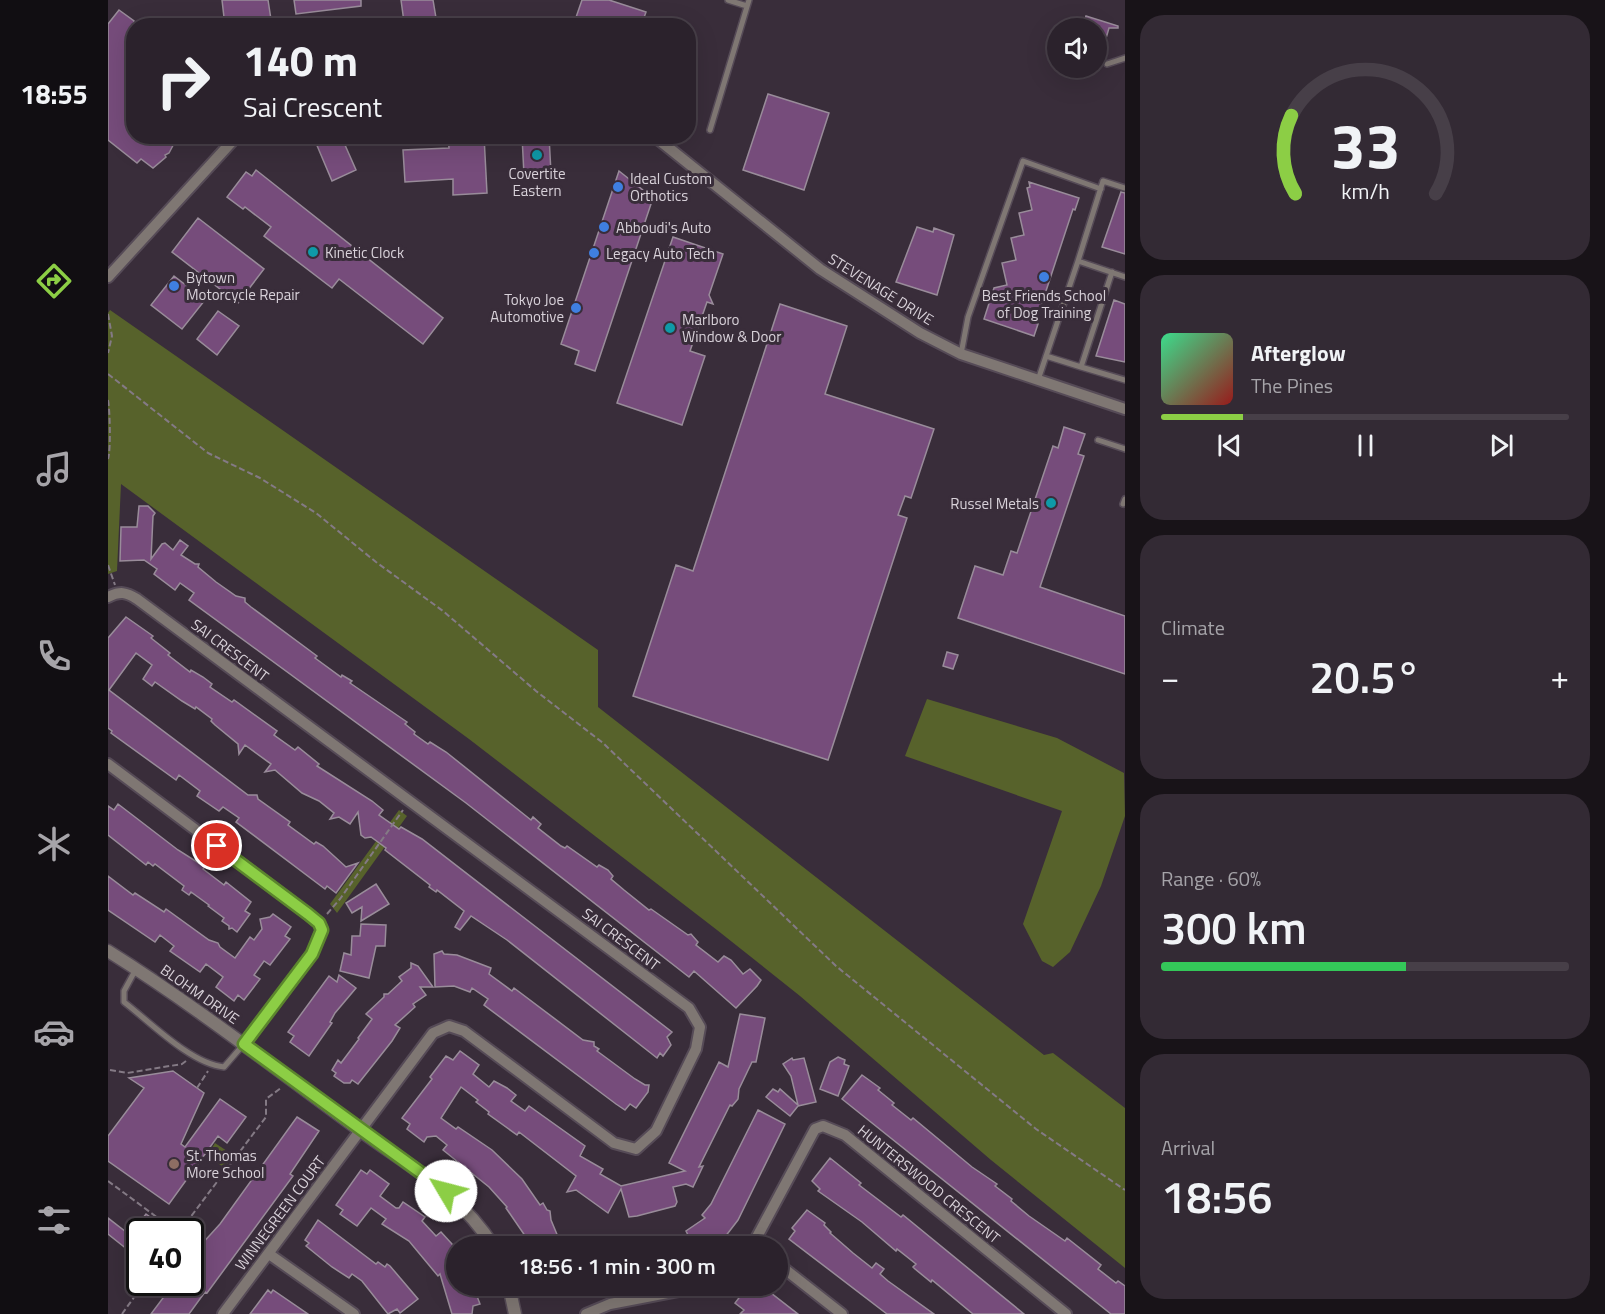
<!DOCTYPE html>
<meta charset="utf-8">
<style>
:root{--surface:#2b222c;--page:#332a34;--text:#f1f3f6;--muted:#a6a4a9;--line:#473f48;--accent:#8cce45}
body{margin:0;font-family:"Titillium Web",sans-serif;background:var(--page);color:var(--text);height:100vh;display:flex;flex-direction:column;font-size:22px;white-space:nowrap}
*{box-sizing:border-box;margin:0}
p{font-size:20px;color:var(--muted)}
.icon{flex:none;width:33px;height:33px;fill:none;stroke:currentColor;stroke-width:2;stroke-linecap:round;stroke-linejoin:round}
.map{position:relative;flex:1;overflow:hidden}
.sheet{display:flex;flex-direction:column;gap:15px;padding:15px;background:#181318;width:480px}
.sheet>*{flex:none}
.top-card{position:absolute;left:18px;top:18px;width:570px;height:126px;border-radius:24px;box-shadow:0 6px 24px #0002,0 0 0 2px var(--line);background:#2b222c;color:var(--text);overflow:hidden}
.controls{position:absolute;left:939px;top:18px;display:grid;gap:12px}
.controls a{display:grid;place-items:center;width:60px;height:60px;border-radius:50%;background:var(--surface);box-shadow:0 6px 24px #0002,0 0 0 2px var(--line);font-size:30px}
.speed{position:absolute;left:18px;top:1218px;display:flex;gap:12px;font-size:30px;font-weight:700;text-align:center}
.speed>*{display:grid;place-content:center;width:78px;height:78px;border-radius:50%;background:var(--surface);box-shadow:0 6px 24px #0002,0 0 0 2px var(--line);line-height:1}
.speed .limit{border:3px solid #111;border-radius:9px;background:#fff;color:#111}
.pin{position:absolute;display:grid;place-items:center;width:51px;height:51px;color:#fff;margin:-26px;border:3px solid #fff;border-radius:50%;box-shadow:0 2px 6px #0007}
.me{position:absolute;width:66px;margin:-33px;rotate:307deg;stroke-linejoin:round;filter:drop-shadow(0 0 4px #0008)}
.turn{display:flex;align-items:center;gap:21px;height:126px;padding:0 18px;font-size:27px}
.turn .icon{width:78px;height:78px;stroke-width:2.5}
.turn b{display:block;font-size:42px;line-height:51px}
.big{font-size:45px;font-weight:600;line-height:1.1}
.sheet .card{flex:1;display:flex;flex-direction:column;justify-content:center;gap:9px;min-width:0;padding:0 21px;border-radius:24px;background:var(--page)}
.sheet .dial{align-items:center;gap:0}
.dial svg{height:156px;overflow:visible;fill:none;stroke:var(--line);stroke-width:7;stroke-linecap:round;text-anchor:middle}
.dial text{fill:var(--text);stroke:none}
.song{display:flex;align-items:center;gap:18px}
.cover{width:72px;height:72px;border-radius:9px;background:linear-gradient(135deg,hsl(150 70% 55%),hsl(0 70% 35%))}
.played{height:6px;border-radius:3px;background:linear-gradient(90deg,var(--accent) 20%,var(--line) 20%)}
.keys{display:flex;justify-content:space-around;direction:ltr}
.heat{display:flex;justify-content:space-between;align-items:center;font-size:33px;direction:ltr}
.charge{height:9px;border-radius:4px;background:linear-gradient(90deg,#34c759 60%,var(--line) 0)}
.trip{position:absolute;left:338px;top:1236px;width:342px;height:60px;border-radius:30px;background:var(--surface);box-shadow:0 6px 24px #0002,0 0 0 2px var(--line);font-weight:600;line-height:60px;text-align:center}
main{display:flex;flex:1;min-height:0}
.tabs{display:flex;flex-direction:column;width:108px;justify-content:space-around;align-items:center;background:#110e12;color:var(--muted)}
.tabs .icon{width:42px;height:42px}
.tabs .active{color:var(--accent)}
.tabs b{font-size:27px;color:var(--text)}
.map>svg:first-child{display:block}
.green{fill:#57622b}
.building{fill:#764c7b;stroke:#998c9a;stroke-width:1.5}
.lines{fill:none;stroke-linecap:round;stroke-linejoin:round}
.service-casing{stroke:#564b57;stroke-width:8}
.minor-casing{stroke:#564b57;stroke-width:14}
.tertiary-casing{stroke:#564b57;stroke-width:15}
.path{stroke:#847a85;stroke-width:2;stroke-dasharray:6 3;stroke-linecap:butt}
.service{stroke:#7f7773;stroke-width:5}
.minor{stroke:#7f7773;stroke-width:10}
.tertiary{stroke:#7f7773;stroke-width:12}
.route-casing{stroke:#5b862d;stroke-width:15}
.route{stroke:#8cce45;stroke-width:10}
.culture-dot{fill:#0f9aa8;stroke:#392d3a;stroke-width:2}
.shop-dot{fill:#3f7fe0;stroke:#392d3a;stroke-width:2}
.education-dot{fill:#8d6e63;stroke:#392d3a;stroke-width:2}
.labels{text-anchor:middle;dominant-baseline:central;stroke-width:6;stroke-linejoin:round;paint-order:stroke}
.poi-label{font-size:15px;fill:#d8d1d9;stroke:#392d3a;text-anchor:start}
.street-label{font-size:15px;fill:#d8d1d9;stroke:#392d3a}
</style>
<main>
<nav class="tabs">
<b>18:55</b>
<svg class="icon active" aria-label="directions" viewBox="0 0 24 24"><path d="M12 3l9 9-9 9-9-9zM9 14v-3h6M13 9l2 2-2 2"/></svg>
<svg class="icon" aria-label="music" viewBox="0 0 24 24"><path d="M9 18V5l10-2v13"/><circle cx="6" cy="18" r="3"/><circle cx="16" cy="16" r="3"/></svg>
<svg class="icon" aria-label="phone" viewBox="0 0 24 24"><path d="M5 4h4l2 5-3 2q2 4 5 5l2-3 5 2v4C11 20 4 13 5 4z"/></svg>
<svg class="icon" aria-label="climate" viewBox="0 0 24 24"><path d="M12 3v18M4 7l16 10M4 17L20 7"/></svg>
<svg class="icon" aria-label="car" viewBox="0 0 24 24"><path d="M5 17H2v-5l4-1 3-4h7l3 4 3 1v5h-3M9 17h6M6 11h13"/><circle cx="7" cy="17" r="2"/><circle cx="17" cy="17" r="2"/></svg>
<svg class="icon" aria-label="filters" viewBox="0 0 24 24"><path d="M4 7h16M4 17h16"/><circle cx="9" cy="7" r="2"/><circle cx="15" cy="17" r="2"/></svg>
</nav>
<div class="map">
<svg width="1017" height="1314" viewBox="0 0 1017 1314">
<rect width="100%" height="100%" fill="#392d3a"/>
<!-- green -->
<path class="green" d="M2,310L490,650V707L936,1055L945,1053L1017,1108V1268L883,1160L692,996L609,930L361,739L13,484L9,571L0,574V313Z
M819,699L949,738L1016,773L1017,816L993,886L962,952L945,967L934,961L915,924L954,811L797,756Z
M291,810L299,816L229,913L222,904Z
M107,1143L125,1155L117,1168L99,1156Z"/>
<!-- building -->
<path class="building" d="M114,0H160L164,26H117Z
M186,0H253V6L188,14Z
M293,0H325L328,18H325L326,26H299V21L296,22Z
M474,0H501L538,12L533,26H465Z
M11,10L26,21V136H70L61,153L57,155L58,157L45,168L33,159L29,163L0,140V24Z
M978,16L1010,26V28H1001L991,62H988V28H974Z
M660,94L721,113L696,190L635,170Z
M205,136H233L248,170L224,181Z
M340,136H376L379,193L345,195V179L297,182L295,150L341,148Z
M414,136H441L443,173L416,175Z
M148,170L335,318L315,344L231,279L224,288L156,236L163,227L137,207L135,209L119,197L138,172L144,176Z
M511,171L545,198L487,371L467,364L471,351L453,344Z
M921,182L971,198L967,210L965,209L937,294L927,323L930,324L926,336L876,319L886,288L899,285L894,263L908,260L903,238L916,235L911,213L924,210L919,188L922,187Z
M1013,192L1017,193V254L994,247Z
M90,218L156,269L130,303L64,252Z
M809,227L825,232L826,228L846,235L829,295L788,282Z
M565,237L615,254L601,295L605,304L599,302L582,351L597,356L574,425L509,403Z
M66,276L97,300L74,329L43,305Z
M1006,300L1017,304V362L988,356Z
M672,304L739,326L717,394L826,429L803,498L797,496L790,515L799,518L720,760L525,696L568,565L585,571Z
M110,311L131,326L109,355L89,339Z
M956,427L977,434L970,454L976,456L932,587L1017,616V674L850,618L867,566L895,575L903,551L909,553L945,446L950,448Z
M31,506H40L47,513L45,516L43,559L54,544L57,543L65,550L72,540L80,546L73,555L87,564H91L90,567L108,582L128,596L137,598V602L143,607L209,656L207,658L233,677L234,675L244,681L242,683L299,722L297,724L307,732L306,734L320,744L322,742L338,752L423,820L425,817L433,824L430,828L453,846L457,848L459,846L489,867L491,865L500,870L505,876L503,879L516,890L541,910L543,909L580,935L583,934L590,942L588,945L610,962L616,956L623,960L635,974L642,969L653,980L649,986L628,1008L586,971L581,977L358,803L81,600L86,593L72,583L67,590L46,574L49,569L36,560L12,561L13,527H29Z
M18,617L45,636L43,638L62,653L60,655L82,672L83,670L95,677L104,684L102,687L124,702L126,700L169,731L166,735L187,750L190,747L211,764L209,766L264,801L275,810L271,815L291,829L293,827L314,839L564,1032L559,1037L563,1045L555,1056L552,1053L549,1058L399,940L363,916L352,930L347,927L356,911L329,890L328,892L321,887L322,885L277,850L278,848L263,837L257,838L253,835L250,812L242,824L231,817L222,819L226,813L211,801L194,793L167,770L157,772L163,764L137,745L131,754L130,744L107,725L103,721L104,719L88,707L87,709L74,701L47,682L44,686L35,679L44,665L28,653L1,690L140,795H149L150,799L182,822L180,825L206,844L208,842L215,846L238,867L250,863L228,893L219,886L217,889L128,822L131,818L115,807L111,811L89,796L92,791L71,775L68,780L3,733L4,731L0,728V638Z
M839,652L850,655L845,669L835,666Z
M10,804L70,850L97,867L95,869L116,885L118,882L143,902L137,911L142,914L129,932L124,928L121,929V926L114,921L116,918L100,906L101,905L83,892L81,895L74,890L76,886L47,864L45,866L40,862L38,865L0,835V806L6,810Z
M0,876L25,895L27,893L56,912L58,909L101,940L110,943L112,947L127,958L142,937L146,940L154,929L152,919L162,917L165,914L183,927L177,936L182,939L162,965L156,961L146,975L152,979L136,1000L130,995L126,1001L108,987L115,977L98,964L92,972L62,951L66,946L52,935L47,942L0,910Z
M268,884L281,904L253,921L254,907L244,913L238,903Z
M253,924L278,925L277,946H268L261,978L232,971L236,953L243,955L244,936H252Z
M334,951L336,954L349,955L383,968L381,974L404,991L406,988L475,1040L486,1042V1046L491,1049L489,1051L527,1079L537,1085H541L540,1092L528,1108L522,1104L517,1110L508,1104L376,1005L380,999L364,988L362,992L346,986L327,987L326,954Z
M303,963L310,966L325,987H312L318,995L305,1004L307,1007L287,1025L292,1028L284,1041L250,1084L244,1080L242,1083H236L226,1076L228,1073L224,1070L230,1060L233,1063L251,1039L250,1038L264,1019L258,1014L276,997V994H280L294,981L291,977L303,968Z
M231,975L248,988L227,1013L222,1022L224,1023L201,1056L182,1042L186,1036L180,1032L221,976L229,982Z
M632,1014L657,1018L648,1062H644L631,1089L630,1099L624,1106L622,1105L591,1167L595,1166L585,1187L578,1184L565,1187L569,1202L567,1206L529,1216L521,1217L513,1189L500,1213L468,1190L459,1192L468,1176L411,1132L409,1135L380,1114L381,1112L368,1102L370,1100L353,1087L333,1118L348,1129L350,1127L384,1150L414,1179L432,1205L435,1203L439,1210L442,1211L443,1220L453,1244L446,1246H424L398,1208L399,1207L381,1187L335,1150L339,1145L328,1136L319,1137L316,1142L299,1129L302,1124L294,1118L324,1079L322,1077L338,1056L345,1060L352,1051L371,1065L365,1074L381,1087L386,1081L399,1088L408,1095L403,1101L417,1111L421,1106L477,1146L472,1156L495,1169L492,1174L513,1186L577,1171L561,1163L611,1062L620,1067Z
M730,1057L737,1060L736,1064L741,1066L730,1096L712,1089L722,1062Z
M684,1058L685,1060L696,1058L708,1102L690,1106L682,1116L658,1097L665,1089L670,1092L672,1089L690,1105L683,1076L675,1064Z
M65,1071L96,1093L73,1144L77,1147L112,1099L138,1117L119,1143L110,1136L61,1204L0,1161V1136L36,1088L21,1078Z
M754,1075L772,1088L770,1090L786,1103L784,1105L803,1120L805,1118L864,1167L889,1184L887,1186L904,1199L903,1201L921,1216L957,1241L959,1238L993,1265L990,1269L1008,1283L1010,1281L1017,1286V1314H1003L734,1099Z
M650,1110L677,1124L630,1220L610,1246H551V1241L581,1237L578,1231L597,1218L594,1215L603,1204Z
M189,1117L211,1131L182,1174L185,1176L99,1293L97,1292L81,1314H43L67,1282H82V1257L112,1224Z
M722,1158L753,1183L751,1185L793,1217L795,1215L916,1314H865L824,1280L823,1282L807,1269L805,1267L808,1264L789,1249L788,1251L754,1222L710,1191L712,1189L704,1181Z
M253,1170L259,1174L262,1170L281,1184L272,1196L288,1208H291L295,1202L317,1217L314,1221L328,1236L333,1232L344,1244L348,1249V1286H365L372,1304L365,1306L364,1314H344L332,1274L330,1276L301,1241L274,1224L278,1219L263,1208L249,1226L232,1214L235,1210L228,1205Z
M699,1210L717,1223L716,1225L723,1232L722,1233L745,1253L764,1268L768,1263L776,1269L772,1274L780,1281L826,1314H779L681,1239L687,1231L684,1228Z
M38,1214L49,1222L41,1232H32V1245L25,1254L0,1234V1218L22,1235Z
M210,1220L268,1264L270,1262L277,1267L279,1264L282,1266L310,1299L292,1313L289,1309L280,1314L254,1281L244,1274L241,1278L224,1267L198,1246L201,1243L197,1240Z
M439,1286H473V1287L443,1297Z
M640,1286H654L690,1314H632L636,1310L627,1303Z
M160,1290L163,1293L165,1290L200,1314H142Z"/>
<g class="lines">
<defs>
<path id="service" d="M620,0L639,6
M999,64L1017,58
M602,130L641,0
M970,261L995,181L1017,188
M1004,272L973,367L1017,380
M853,354L860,317L915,161L993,189
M938,356L973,367
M930,380L970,261L1017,277
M990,440L1017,449
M1015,504L1017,499
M28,969L16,991V1002C42,1022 83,1064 116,1067L135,1045"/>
<path id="minor" d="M546,136L712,269L812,333L853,354L1017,409
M0,277L129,136
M0,597C12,591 18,592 29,599L581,1008L592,1027L588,1049L548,1131L528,1149L506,1143L356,1031L341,1026L325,1033L115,1314
M0,764L200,914L211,923L214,929L204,954L136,1044
M644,1246L707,1129L715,1126L737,1135L958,1314
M161,1254L246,1314
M669,1263L734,1314
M478,1314L502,1304L596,1286"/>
<path id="tertiary" d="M0,951C88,1006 169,1070 253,1131C301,1166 353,1194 385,1246
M401,1286L407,1314"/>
</defs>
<!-- service casing -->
<use href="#service" class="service-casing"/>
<!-- minor casing -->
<use href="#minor" class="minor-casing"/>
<!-- tertiary casing -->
<use href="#tertiary" class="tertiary-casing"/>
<!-- path -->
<path class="path" d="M0,314L4,336L0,353
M0,374L100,453L152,478L208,513L268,562L335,611L428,691L495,743L728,966L928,1129L1017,1190
M0,400C2,411 3,450 0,459
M0,565L7,585
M219,914L232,899L295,810
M2,1070L19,1073L74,1064L78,1061
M89,1088L100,1071
M0,1181L54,1221
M45,1232C56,1218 65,1216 81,1219L158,1117V1099L173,1088
M14,1314L37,1282"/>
<!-- service -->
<use href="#service" class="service"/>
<!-- minor -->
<use href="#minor" class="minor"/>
<!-- tertiary -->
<use href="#tertiary" class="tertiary"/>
</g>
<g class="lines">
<defs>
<path id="route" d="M109,846L200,914L211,923L214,930L204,954L136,1044L338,1191"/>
</defs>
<!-- route casing -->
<use href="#route" class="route-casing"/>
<!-- route -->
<use href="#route" class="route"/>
</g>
<!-- markers -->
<g class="culture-dot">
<circle cx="429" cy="155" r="6"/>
<circle cx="205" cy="252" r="6"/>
<circle cx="562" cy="328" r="6"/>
<circle cx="943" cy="503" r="6"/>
</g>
<g class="shop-dot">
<circle cx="510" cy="187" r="6"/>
<circle cx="496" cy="227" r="6"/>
<circle cx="486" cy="253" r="6"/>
<circle cx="936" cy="277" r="6"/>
<circle cx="66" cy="286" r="6"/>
<circle cx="468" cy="308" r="6"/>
</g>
<circle class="education-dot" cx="66" cy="1164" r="6"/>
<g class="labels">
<!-- poi labels -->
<g class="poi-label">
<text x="429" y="173" text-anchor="middle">Covertite<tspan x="429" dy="17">Eastern</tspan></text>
<text x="522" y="178">Ideal Custom<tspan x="522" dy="17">Orthotics</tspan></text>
<text x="508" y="227">Abboudi's Auto</text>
<text x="217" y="252">Kinetic Clock</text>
<text x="498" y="253">Legacy Auto Tech</text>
<text x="78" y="277">Bytown<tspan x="78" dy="17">Motorcycle Repair</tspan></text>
<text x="936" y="295" text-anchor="middle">Best Friends School<tspan x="936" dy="17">of Dog Training</tspan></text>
<text x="456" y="299" text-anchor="end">Tokyo Joe<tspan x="456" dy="17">Automotive</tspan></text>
<text x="574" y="319">Marlboro<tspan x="574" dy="17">Window &amp; Door</tspan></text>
<text x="931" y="503" text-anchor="end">Russel Metals</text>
<text x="78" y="1155">St. Thomas<tspan x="78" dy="17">More School</tspan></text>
</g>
<!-- street labels -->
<g class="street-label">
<text transform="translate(773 289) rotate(32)">STEVENAGE DRIVE</text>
<text transform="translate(122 650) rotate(37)">SAI CRESCENT</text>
<text transform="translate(513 939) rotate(37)">SAI CRESCENT</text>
<text transform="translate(92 994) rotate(35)">BLOHM DRIVE</text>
<text transform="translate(821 1184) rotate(39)">HUNTERSWOOD CRESCENT</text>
<text transform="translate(172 1213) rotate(-53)">WINNEGREEN COURT</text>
</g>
</g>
</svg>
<div class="controls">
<a><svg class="icon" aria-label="sound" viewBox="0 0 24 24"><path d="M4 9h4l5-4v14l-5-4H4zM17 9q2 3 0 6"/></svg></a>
</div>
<div class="speed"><div class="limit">40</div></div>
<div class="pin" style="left:109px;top:846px;background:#d93025"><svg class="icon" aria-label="arrive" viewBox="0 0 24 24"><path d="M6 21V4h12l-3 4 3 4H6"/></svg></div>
<svg class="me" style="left:338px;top:1191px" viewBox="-20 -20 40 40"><circle r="19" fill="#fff"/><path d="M0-13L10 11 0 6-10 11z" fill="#8cce45"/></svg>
<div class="trip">18:56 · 1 min · 300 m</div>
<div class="top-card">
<div class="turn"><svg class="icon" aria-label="right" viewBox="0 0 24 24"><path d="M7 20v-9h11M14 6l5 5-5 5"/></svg><div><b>140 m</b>Sai Crescent</div></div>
</div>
</div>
<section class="sheet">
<div class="card dial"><svg viewBox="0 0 100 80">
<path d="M14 69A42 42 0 1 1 86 69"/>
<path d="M14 69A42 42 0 0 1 12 29" stroke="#8cce45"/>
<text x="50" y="56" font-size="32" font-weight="700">33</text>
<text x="50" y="72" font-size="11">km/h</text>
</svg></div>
<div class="card">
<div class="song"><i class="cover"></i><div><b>Afterglow</b><p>The Pines</p></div></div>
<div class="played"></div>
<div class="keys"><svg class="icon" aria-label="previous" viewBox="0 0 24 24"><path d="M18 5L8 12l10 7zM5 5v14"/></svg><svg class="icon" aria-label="pause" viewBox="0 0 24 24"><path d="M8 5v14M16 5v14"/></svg><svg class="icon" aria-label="next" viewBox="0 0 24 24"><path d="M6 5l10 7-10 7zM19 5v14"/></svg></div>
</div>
<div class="card"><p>Climate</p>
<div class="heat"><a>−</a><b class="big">20.5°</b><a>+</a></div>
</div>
<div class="card"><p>Range · 60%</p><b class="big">300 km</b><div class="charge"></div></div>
<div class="card"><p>Arrival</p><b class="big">18:56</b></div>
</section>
</main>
